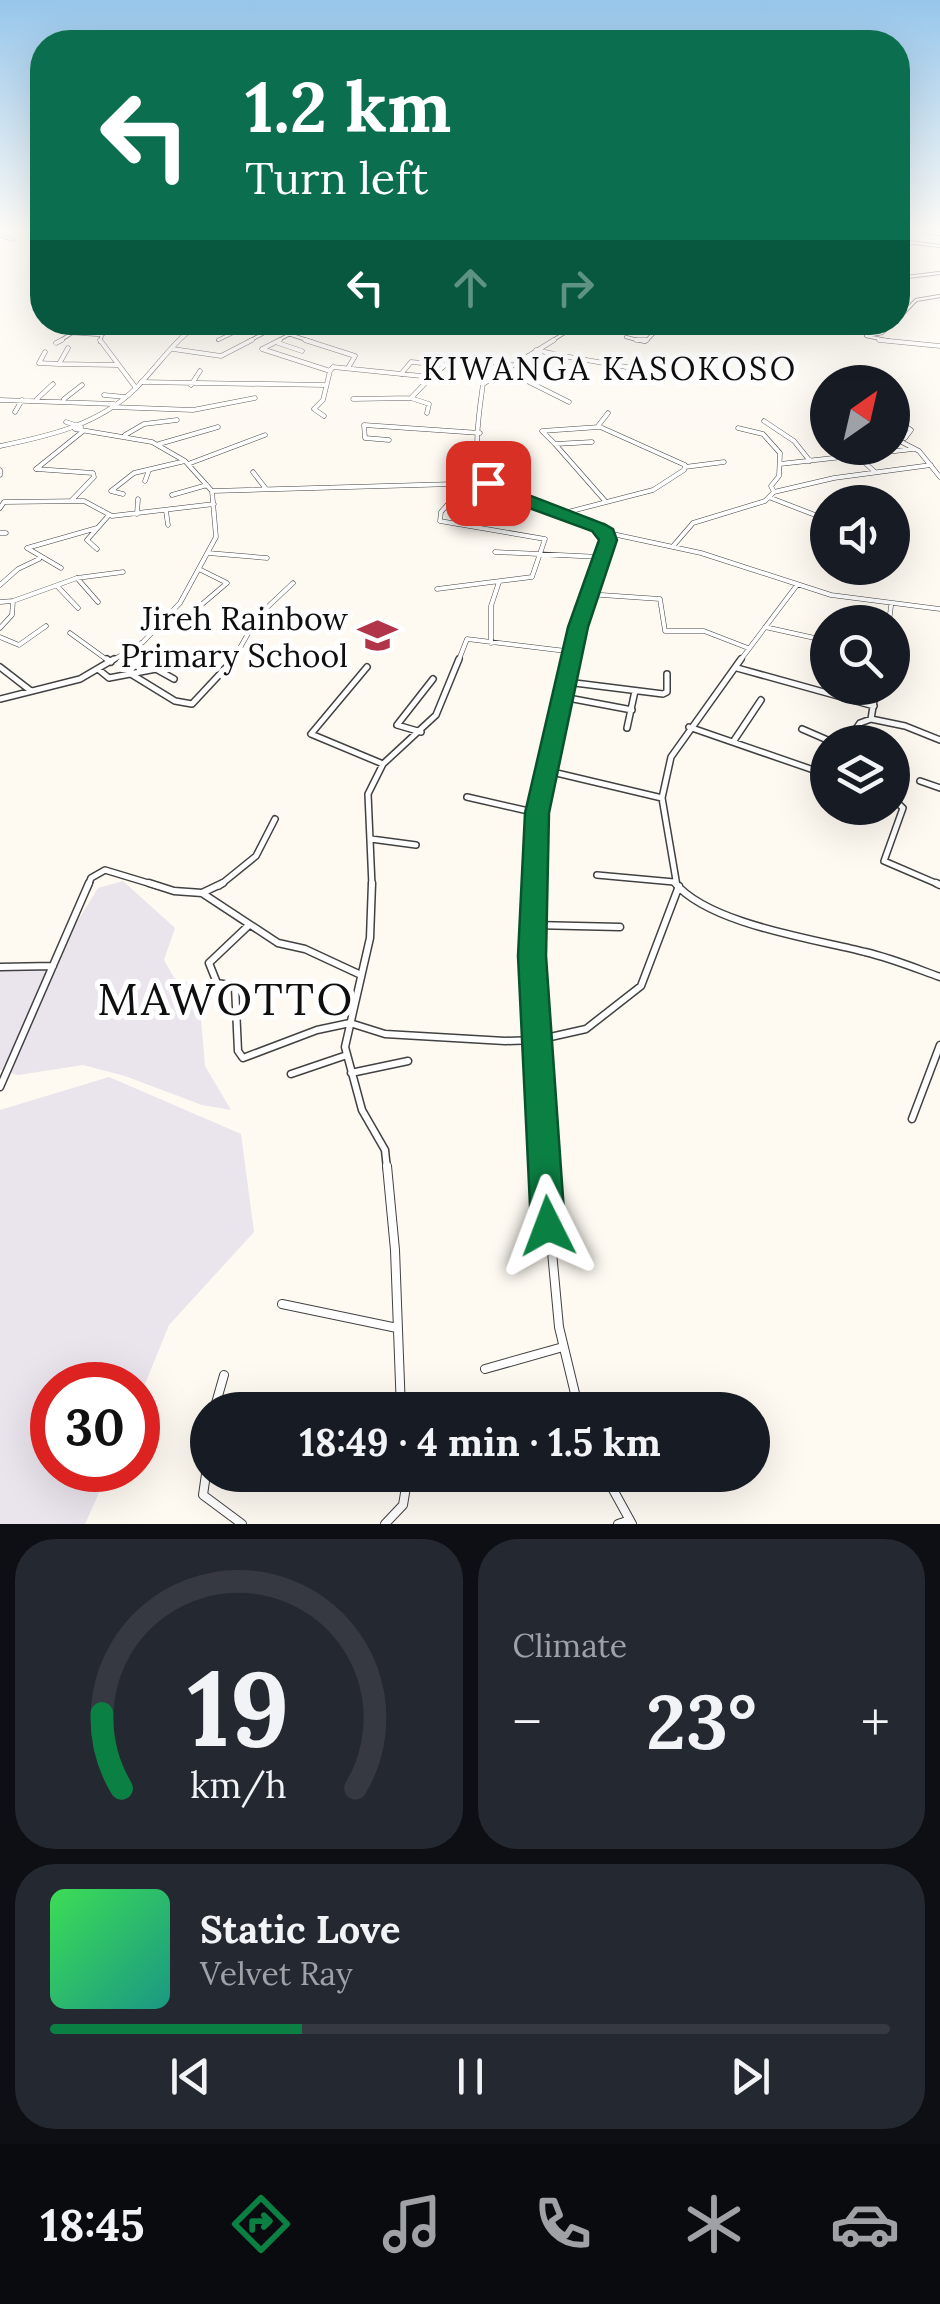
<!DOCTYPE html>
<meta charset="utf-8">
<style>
:root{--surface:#171b24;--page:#242831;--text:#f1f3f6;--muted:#9ea1a6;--line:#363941;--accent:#0b8043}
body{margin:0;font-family:Lora,serif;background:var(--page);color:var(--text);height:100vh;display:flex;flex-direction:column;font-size:38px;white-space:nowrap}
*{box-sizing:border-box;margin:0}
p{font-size:32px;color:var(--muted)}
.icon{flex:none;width:55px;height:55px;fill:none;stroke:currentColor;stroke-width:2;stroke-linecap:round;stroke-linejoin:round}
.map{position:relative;height:1524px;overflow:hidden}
.panel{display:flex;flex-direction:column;gap:15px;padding:15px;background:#0d0f14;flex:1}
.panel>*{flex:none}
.banner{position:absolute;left:30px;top:30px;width:880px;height:305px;border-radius:40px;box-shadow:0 10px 40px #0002;background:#0b6e4f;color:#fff;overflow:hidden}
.needle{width:65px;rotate:34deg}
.tools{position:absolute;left:810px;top:365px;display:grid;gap:20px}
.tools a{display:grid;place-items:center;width:100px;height:100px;border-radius:50%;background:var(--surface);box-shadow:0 10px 40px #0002;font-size:50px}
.speed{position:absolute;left:30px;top:1362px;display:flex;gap:20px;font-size:50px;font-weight:700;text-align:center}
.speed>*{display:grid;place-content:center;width:130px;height:130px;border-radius:50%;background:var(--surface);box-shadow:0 10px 40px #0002;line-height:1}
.speed .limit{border:15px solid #d22;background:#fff;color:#111}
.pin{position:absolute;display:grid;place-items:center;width:85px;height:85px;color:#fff;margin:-42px;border-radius:20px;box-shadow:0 5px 15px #0006}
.me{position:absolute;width:110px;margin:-55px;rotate:357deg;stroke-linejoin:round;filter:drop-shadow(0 0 8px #0008)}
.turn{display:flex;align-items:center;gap:35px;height:210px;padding:0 50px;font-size:45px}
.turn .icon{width:130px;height:130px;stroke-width:2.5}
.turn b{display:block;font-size:70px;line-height:85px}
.lanes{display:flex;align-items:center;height:95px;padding:0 50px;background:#0003;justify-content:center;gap:50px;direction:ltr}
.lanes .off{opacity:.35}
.big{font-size:75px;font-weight:700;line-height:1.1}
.panel .tile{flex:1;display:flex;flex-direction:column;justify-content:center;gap:15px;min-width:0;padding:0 35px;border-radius:40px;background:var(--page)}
.panel .dial{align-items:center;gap:0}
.dial svg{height:260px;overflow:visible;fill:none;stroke:var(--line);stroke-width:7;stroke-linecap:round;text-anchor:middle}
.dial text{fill:var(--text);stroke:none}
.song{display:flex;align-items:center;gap:30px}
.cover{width:120px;height:120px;border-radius:15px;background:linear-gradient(135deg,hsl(130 70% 55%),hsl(170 70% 35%))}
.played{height:10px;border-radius:5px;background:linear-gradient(90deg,var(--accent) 30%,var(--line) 30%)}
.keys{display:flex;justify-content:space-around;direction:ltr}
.heat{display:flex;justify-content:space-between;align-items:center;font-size:55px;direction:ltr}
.panel .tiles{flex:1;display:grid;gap:15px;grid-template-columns:1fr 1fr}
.tile:last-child{grid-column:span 2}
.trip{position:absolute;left:190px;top:1392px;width:580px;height:100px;border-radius:50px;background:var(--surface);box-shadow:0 10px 40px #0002;font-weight:700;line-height:100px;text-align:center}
.tabs{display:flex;height:160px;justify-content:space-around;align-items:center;background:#090b0e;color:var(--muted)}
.tabs .icon{width:70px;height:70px}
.tabs .selected{color:var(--accent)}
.tabs b{font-size:45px;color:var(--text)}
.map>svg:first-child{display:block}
.industrial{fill:#eae4ec}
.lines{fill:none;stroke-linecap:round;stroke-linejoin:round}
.minor-far4-casing{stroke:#424242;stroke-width:4}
.minor-far3-casing{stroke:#424242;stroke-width:5}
.minor-far2-casing{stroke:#424242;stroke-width:8}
.minor-far1-casing{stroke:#424242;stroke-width:9}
.minor-casing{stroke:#424242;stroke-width:10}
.tertiary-casing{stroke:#424242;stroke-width:5}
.minor-far4{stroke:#fff;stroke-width:2.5}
.minor-far3{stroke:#fff;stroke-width:4}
.minor-far2{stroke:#fff;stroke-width:5}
.minor-far1{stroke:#fff;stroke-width:6}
.minor{stroke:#fff;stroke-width:8}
.tertiary{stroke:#fff;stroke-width:4}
.route{fill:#0b8043;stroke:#07532c;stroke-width:2.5}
.labels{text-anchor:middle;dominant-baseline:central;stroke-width:10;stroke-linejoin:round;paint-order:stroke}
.far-quarter-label{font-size:32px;letter-spacing:2.5px;fill:#0f0f0f;stroke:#fff}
.poi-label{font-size:32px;fill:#0f0f0f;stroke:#fff;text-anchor:end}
.near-quarter-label{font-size:45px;letter-spacing:2.5px;fill:#0f0f0f;stroke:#fff}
</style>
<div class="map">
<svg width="940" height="1524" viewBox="0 0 940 1524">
<rect width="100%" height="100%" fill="#fefaf2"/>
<!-- industrial -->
<path class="industrial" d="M123,881L175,928L164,960L174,978L198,985L205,1066L231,1110L202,1105L125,1076L83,1065L18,1075L0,1070V966L51,964L98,888Z
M109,1077L241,1134L254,1232L169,1325L138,1401V1385H52V1470H109L85,1524H0V1110Z"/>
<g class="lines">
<defs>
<path id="minor-far4" d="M908,229L940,234
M0,235L13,240
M898,241L940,246
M898,268L908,277
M898,278L940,273
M898,319L916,300L940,296
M151,322L184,334
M252,322L313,342
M838,322L856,326
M894,322L882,333L866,336L896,342
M54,323L107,329
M626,337L645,342L657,330V322
M218,340L254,323
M58,342L72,333L102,335L119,322
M100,342L102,335
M247,342L272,329
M275,342L290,334
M550,342L582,322"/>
<path id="minor-far3" d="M100,340L136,388
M280,340L262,349L330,371L333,367L431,377L456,356L511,365
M305,340L355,356L348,368
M554,340L483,384C480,406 471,459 484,478C504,506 576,516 607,533L608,540L578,627L572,662
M636,340H647
M879,340L940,346
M56,343L62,340
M278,343L302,351
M68,348L59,364L117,365
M173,349L221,356L252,340
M536,350L559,355V359
M45,352L39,363L59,364
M558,355L632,368L634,364
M401,374L411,362L445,365
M141,382L324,385
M529,382L569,402
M191,385L200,371
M104,395L125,397
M411,398L429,404L427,413
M37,399L53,384
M64,399L82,385
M353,399L411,398L431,377
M0,400L114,404
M113,407L193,410L255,398
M815,407L828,417
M15,412L22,400
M324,416L314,409L323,400L330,371
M892,416L911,430L905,438L896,440
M764,421L794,441L810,461
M66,422L81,427
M738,428L763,434L780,453L779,476L771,486L774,492
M75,429L152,442L185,461L212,491L216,537L180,603L143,642L110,662
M125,435L144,424L177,420
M892,437L919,451L940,477
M389,440L365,438L364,425L480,433
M592,442L555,444L606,502
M159,444L218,427
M555,444L542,431L599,427
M857,456L874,471
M188,464L265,435
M780,464L913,449
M685,467L724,462
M36,469L93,473L94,477L71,501
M36,469L82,432
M0,470V475
M253,472L266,489
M145,481L149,470
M212,491L489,483
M123,494L111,491L134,473L185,461
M172,495L207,485
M771,498L828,520
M0,508L4,502L84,501L112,516L214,504
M166,511L168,525
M564,513L653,490L684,470L685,465L598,426L608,413
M137,514L138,499
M0,533H6
M608,533L701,553L831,595L940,609
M674,545L693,523L765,501L774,492L834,478L931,465
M97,549L87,540L109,515
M495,552L600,557
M208,553L267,558
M61,568L27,548L97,528
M77,578L98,602
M0,585L18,569L39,559
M58,587L78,608
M437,589L532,577L545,539L440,521L441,512L465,485
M587,594L660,599L665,631H704L748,648
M0,602L13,601
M172,615L208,622
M187,617L227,583L199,569
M889,622L891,606
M765,627L828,641
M0,628L12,615L13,601L77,578L123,572
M70,633L110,662
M0,637L19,645L46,626
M491,643V606L499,582
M232,662L258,616L293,583
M458,662L467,639L574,652
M739,662L797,585"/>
<path id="minor-far2" d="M107,659L111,662
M0,667L31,691
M367,667L311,734L383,764
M737,668L874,706
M98,669L109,678L156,669L174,679
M131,674L175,701L192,704L234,659
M567,682L663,694L667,692V674
M876,688L871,719L905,726L940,740
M563,697L632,710
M0,699L80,679L114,659
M689,727L828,775
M627,728L635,691
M802,729L832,742
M421,732L397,725L433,679
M733,742L761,700
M847,742L860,723L871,719
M544,770L662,798L677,886
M920,781L940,788
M467,797L537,813
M662,798L671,757L741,659
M892,798L903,808L884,861L940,885
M371,839L416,845
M597,875L674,882
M88,886L91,878L105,870L158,886
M219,886L256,856L275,819
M372,886L368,794L383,764L436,715L459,659
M534,886L544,770L573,659"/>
<path id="minor-far1" d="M149,883L174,891L202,893
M223,883L202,893L278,943L305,949L361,975
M372,883L370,938L345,1047L362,1110L385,1150L387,1169
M534,883L532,957L544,1169
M675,883C709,924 814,939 865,952C891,958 915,968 940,977
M936,883L940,885
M533,925L620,927
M248,926L209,963L217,983L235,986L238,1051L243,1058L317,1030L350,1023L385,1034L505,1041L537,1040L586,1029L641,986L679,886
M0,967L53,966
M351,1073L408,1061
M291,1074L347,1055
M0,1087L89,883
M912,1119L940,1045"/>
<path id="minor" d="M387,1166L395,1250L401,1410
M544,1166L559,1327L579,1410
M282,1304L397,1328
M485,1369L563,1347
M214,1410L224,1375
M208,1460L203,1495L242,1524
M605,1475L632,1524
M385,1524L403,1505L408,1475
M618,1524L630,1520"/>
<path id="tertiary" d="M0,446C49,436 98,425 135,389C158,366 174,340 201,322"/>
</defs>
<!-- minor-far4 casing -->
<use href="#minor-far4" class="minor-far4-casing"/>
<!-- minor-far3 casing -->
<use href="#minor-far3" class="minor-far3-casing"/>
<!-- minor-far2 casing -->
<use href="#minor-far2" class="minor-far2-casing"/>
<!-- minor-far1 casing -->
<use href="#minor-far1" class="minor-far1-casing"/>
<!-- minor casing -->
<use href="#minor" class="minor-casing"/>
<!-- tertiary casing -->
<use href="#tertiary" class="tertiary-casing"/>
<!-- minor-far4 -->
<use href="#minor-far4" class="minor-far4"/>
<!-- minor-far3 -->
<use href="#minor-far3" class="minor-far3"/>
<!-- minor-far2 -->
<use href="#minor-far2" class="minor-far2"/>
<!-- minor-far1 -->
<use href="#minor-far1" class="minor-far1"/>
<!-- minor -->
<use href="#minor" class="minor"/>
<!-- tertiary -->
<use href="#tertiary" class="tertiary"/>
</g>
<!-- sky -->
<linearGradient id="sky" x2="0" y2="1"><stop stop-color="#96c6eb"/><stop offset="0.52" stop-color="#fffdf9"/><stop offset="1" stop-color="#fffdf9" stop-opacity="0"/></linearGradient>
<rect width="940" height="442" fill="url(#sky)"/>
<!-- route -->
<path class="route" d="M483,480C492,479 586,518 604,524L613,529L617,540L588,627L549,813L546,956L565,1226L560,1237L548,1242L536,1237L531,1226L518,956L525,813L568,627L599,540L592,531L499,497L483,486Z"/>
<!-- icons -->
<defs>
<symbol id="school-bare" viewBox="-9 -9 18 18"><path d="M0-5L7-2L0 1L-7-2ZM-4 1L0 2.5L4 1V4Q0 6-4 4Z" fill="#b13448" stroke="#fff" stroke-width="2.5" paint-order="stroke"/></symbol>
</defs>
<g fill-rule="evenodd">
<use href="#school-bare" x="350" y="608" width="55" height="55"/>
</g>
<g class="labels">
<!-- far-quarter labels -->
<g class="far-quarter-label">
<text x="610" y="368">KIWANGA KASOKOSO</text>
</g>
<!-- poi labels -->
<g class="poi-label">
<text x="348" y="618">Jireh Rainbow<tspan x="348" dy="37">Primary School</tspan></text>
</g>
<!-- near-quarter labels -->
<g class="near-quarter-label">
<text x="226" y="998">MAWOTTO</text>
</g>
</g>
</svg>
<div class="tools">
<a><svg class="needle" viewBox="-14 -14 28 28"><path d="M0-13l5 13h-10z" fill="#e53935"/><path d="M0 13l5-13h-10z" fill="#9ea1a6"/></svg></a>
<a><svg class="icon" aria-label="sound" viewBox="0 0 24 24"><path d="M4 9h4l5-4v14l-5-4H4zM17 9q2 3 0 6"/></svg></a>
<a><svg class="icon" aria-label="search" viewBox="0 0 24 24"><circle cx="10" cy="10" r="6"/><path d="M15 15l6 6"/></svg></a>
<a><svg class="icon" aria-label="layers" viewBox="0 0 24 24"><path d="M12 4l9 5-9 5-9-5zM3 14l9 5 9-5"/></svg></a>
</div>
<div class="speed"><div class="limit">30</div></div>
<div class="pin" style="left:488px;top:483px;background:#d93025"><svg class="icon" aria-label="arrive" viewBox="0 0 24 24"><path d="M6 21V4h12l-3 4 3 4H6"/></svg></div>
<svg class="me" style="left:548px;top:1226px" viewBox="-20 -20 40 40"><path d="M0-17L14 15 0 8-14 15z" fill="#0b8043" stroke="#fff" stroke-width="4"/></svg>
<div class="trip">18:49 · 4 min · 1.5 km</div>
<div class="banner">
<div class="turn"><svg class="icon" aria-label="left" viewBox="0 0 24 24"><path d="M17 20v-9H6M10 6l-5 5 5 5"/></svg><div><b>1.2 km</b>Turn left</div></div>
<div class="lanes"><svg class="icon" aria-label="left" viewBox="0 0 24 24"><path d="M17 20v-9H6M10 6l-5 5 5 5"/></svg><svg class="icon off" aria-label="ahead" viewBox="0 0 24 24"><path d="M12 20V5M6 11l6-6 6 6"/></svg><svg class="icon off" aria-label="right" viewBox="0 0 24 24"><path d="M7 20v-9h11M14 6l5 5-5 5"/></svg></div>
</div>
</div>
<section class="panel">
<div class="tiles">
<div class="tile dial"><svg viewBox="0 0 100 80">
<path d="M14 69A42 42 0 1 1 86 69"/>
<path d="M14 69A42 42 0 0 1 8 46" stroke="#0b8043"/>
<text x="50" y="56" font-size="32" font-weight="700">19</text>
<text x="50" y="72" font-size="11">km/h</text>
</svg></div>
<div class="tile"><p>Climate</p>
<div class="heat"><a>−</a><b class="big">23°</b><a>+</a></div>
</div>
<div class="tile">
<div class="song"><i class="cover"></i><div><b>Static Love</b><p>Velvet Ray</p></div></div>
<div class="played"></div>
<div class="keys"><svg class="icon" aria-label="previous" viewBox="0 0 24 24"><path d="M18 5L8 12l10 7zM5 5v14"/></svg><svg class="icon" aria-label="pause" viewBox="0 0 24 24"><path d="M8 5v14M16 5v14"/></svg><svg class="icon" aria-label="next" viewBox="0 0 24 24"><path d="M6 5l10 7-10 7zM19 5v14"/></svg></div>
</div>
</div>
</section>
<nav class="tabs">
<b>18:45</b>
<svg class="icon selected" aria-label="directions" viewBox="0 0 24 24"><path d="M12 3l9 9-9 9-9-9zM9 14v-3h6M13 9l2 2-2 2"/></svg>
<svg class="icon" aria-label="music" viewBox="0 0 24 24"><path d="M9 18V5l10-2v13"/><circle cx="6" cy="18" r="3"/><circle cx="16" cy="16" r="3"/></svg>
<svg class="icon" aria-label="phone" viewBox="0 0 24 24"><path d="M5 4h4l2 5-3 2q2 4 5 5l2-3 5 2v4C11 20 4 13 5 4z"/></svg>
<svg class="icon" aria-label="climate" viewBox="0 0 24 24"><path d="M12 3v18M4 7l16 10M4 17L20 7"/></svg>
<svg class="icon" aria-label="car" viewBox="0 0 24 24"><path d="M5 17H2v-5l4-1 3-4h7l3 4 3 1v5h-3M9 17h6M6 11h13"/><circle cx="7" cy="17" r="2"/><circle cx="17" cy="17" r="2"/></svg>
</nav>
